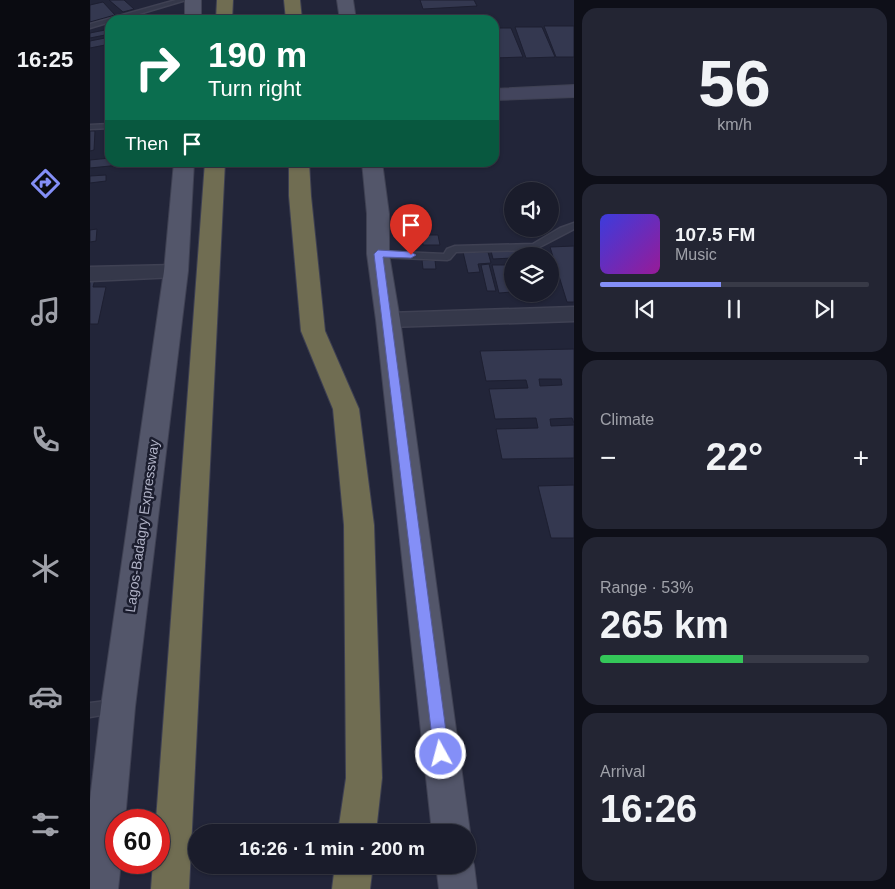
<!DOCTYPE html>
<meta charset="utf-8">
<style>
:root{--surface:#1a1c2b;--page:#232533;--text:#f1f3f6;--muted:#9fa1a9;--line:#383a47;--accent:#848ff7}
body{margin:0;font-family:Arial,sans-serif;background:var(--page);color:var(--text);height:100vh;display:flex;flex-direction:column;font-size:19px;white-space:nowrap}
*{box-sizing:border-box;margin:0}
p{font-size:16px;color:var(--muted)}
.icon{flex:none;width:28px;height:28px;fill:none;stroke:currentColor;stroke-width:2;stroke-linecap:round;stroke-linejoin:round}
.map{position:relative;flex:1;overflow:hidden}
.side{display:flex;flex-direction:column;gap:8px;padding:8px;background:#0e0f18;width:321px}
.side>*{flex:none}
.hud{position:absolute;left:15px;top:15px;width:394px;height:152px;border-radius:15px;box-shadow:0 1px 4px #0004,0 0 0 1px var(--line);background:#0b6e4f;color:#fff;overflow:hidden}
.tools{position:absolute;left:414px;top:182px;display:grid;gap:10px}
.tools a{display:grid;place-items:center;width:55px;height:55px;border-radius:50%;background:var(--surface);box-shadow:0 1px 4px #0004,0 0 0 1px var(--line);font-size:25px}
.speed{position:absolute;left:15px;top:809px;display:flex;gap:10px;font-size:25px;font-weight:700;text-align:center}
.speed>*{display:grid;place-content:center;width:65px;height:65px;border-radius:50%;background:var(--surface);box-shadow:0 1px 4px #0004,0 0 0 1px var(--line);line-height:1}
.speed .limit{border:8px solid #d22;background:#fff;color:#111}
.pin{position:absolute;display:grid;place-items:center;width:42px;height:42px;color:#fff;margin:-51px -21px;border-radius:50% 50% 50% 0;rotate:-45deg;box-shadow:0 0 5px #0007}
.pin .icon{rotate:45deg}
.me{position:absolute;width:55px;margin:-28px;rotate:353deg;stroke-linejoin:round;filter:drop-shadow(0 0 4px #0008)}
.turn{display:flex;align-items:center;gap:18px;height:105px;padding:0 20px;font-size:22px}
.turn .icon{width:65px;height:65px;stroke-width:2.5}
.turn b{display:block;font-size:35px;line-height:42px}
.then{display:flex;align-items:center;height:48px;padding:0 20px;background:#0003;gap:10px;font-size:19px}
.big{font-size:38px;font-weight:600;line-height:1.1}
.side .card{flex:1;display:flex;flex-direction:column;justify-content:center;gap:8px;min-width:0;padding:0 18px;border-radius:15px;background:var(--page)}
.side .dial{align-items:center;gap:0}
.dial b{font-size:65px;line-height:1}
.song{display:flex;align-items:center;gap:15px}
.cover{width:60px;height:60px;border-radius:8px;background:linear-gradient(135deg,hsl(240 70% 55%),hsl(300 70% 35%))}
.played{height:5px;border-radius:2px;background:linear-gradient(90deg,var(--accent) 45%,var(--line) 45%)}
.keys{display:flex;justify-content:space-around;direction:ltr}
.heat{display:flex;justify-content:space-between;align-items:center;font-size:28px;direction:ltr}
.charge{height:8px;border-radius:4px;background:linear-gradient(90deg,#34c759 53%,var(--line) 0)}
.trip{position:absolute;left:98px;top:824px;width:288px;height:50px;border-radius:25px;background:var(--surface);box-shadow:0 1px 4px #0004,0 0 0 1px var(--line);font-weight:600;line-height:50px;text-align:center}
main{display:flex;flex:1;min-height:0}
.tabs{display:flex;flex-direction:column;width:90px;justify-content:space-around;align-items:center;background:#0a0b11;color:var(--muted)}
.tabs .icon{width:35px;height:35px}
.tabs .active{color:var(--accent)}
.tabs b{font-size:22px;color:var(--text)}
.map>svg:first-child{display:block}
.building{fill:#343850;stroke:#1d1f31;fill-rule:evenodd}
.lines{fill:none;stroke-linecap:round;stroke-linejoin:round}
.lane-casing{stroke:#3f4153;stroke-width:3}
.street-casing{stroke:#3f4153;stroke-width:3}
.secondary-casing{stroke:#3f4153;stroke-width:2}
.primary-casing{stroke:#3f4153;stroke-width:2}
.highway-casing{stroke:#3d3f52;stroke-width:2}
.lane{fill:#35384a;fill-rule:evenodd}
.street{fill:#35384a;fill-rule:evenodd}
.secondary{fill:#43455d;fill-rule:evenodd}
.primary{fill:#53566a;fill-rule:evenodd}
.highway{fill:#706d52;fill-rule:evenodd}
.route{fill:#848ff7;stroke:#565da1}
.labels{text-anchor:middle;dominant-baseline:central;stroke-width:5;stroke-linejoin:round;paint-order:stroke}
.street-label{font-size:14px;fill:#b0b2c6;stroke:#1b1d2e}
</style>
<main>
<nav class="tabs">
<b>16:25</b>
<svg class="icon active" aria-label="directions" viewBox="0 0 24 24"><path d="M12 3l9 9-9 9-9-9zM9 14v-3h6M13 9l2 2-2 2"/></svg>
<svg class="icon" aria-label="music" viewBox="0 0 24 24"><path d="M9 18V5l10-2v13"/><circle cx="6" cy="18" r="3"/><circle cx="16" cy="16" r="3"/></svg>
<svg class="icon" aria-label="phone" viewBox="0 0 24 24"><path d="M5 4h4l2 5-3 2q2 4 5 5l2-3 5 2v4C11 20 4 13 5 4z"/></svg>
<svg class="icon" aria-label="climate" viewBox="0 0 24 24"><path d="M12 3v18M4 7l16 10M4 17L20 7"/></svg>
<svg class="icon" aria-label="car" viewBox="0 0 24 24"><path d="M5 17H2v-5l4-1 3-4h7l3 4 3 1v5h-3M9 17h6M6 11h13"/><circle cx="7" cy="17" r="2"/><circle cx="17" cy="17" r="2"/></svg>
<svg class="icon" aria-label="filters" viewBox="0 0 24 24"><path d="M4 7h16M4 17h16"/><circle cx="9" cy="7" r="2"/><circle cx="15" cy="17" r="2"/></svg>
</nav>
<div class="map">
<svg width="484" height="889" viewBox="0 0 484 889">
<rect width="100%" height="100%" fill="#222539"/>
<!-- building -->
<path class="building" d="M19,0H34L44,9L33,12Z
M330,0H384L387,6L333,9Z
M13,2L25,15L0,22V5Z
M454,26H484V57H466Z
M425,27H452L465,57L436,58Z
M404,28H421L433,57L404,58Z
M20,29V34L0,38V33Z
M20,37V44L0,48V41Z
M0,131H5L4,150L0,151Z
M20,158V162H30V165L0,168V160Z
M16,175V181L0,183V176Z
M7,229L6,241L0,242V230Z
M332,235H348L350,245H333Z
M484,246V302H477L460,247Z
M441,249L444,256H422V258L403,259L401,251Z
M373,252H398L401,263L388,264L390,272L378,273Z
M332,260H345L346,269H333Z
M399,264L406,291H397L391,265Z
M402,265H422V292L409,293Z
M460,269H466L469,279L460,280Z
M0,279H5L3,287H16L8,324H0Z
M484,349V423L482,418L460,419L461,426L484,425V458L412,459L406,429L448,428L446,418L405,419L399,389L438,388L436,380L396,381L390,351ZM449,379H471L472,385L450,386Z
M484,485V538H461L448,486Z"/>
<g class="lines">
<defs>
<path id="lane" d="M86,0H96L29,20H20V22L0,28V24Z
M20,124V128L0,129V125Z
M484,223V229L444,250L366,252L360,259L357,260L288,257L283,254L288,251L354,254L357,249L365,246L443,244L470,228Z
M24,700L29,702L31,707L29,712L0,717V703Z"/>
<path id="street" d="M86,265L93,266L95,271L93,276L86,277L0,281V267Z
M484,307V321L298,327L291,325L288,320L291,315L298,313Z"/>
<path id="secondary" d="M484,85V97L404,100V89Z"/>
<path id="primary" d="M95,0H111V20H95Z
M247,0H263L266,20H250Z
M84,162H104L98,271L45,707L35,820H26V862H31L28,889H0V800L11,707L74,271Z
M272,162H292L299,214V254L310,320L380,832L376,840V832H342L286,320L277,254V214Z
M376,851H379L384,865L387,889H349L346,865H376Z"/>
<path id="highway" d="M127,0H143L142,20H126Z
M194,0H210L212,20H196Z
M115,162H135L99,889H61L63,862H69V820H66Z
M199,162H219L221,196L235,331L269,409L284,525L292,778L286,832H248L256,778L254,525L243,409L211,331L199,196Z
M245,865H283L280,889H242Z"/>
</defs>
<!-- lane casing -->
<use href="#lane" class="lane-casing"/>
<!-- street casing -->
<use href="#street" class="street-casing"/>
<!-- secondary casing -->
<use href="#secondary" class="secondary-casing"/>
<!-- primary casing -->
<use href="#primary" class="primary-casing"/>
<!-- highway casing -->
<use href="#highway" class="highway-casing"/>
<!-- lane -->
<use href="#lane" class="lane"/>
<!-- street -->
<use href="#street" class="street"/>
<!-- secondary -->
<use href="#secondary" class="secondary"/>
<!-- primary -->
<use href="#primary" class="primary"/>
<!-- highway -->
<use href="#highway" class="highway"/>
</g>
<!-- route -->
<path class="route" d="M288,250L321,252L326,255L321,258L293,257L359,754L356,759L351,761L346,759L344,754L284,254Z"/>
<g class="labels">
<!-- street labels -->
<g class="street-label">
<text transform="translate(52 526) rotate(-82)">Lagos-Badagry Expressway</text>
</g>
</g>
</svg>
<div class="tools">
<a><svg class="icon" aria-label="sound" viewBox="0 0 24 24"><path d="M4 9h4l5-4v14l-5-4H4zM17 9q2 3 0 6"/></svg></a>
<a><svg class="icon" aria-label="layers" viewBox="0 0 24 24"><path d="M12 4l9 5-9 5-9-5zM3 14l9 5 9-5"/></svg></a>
</div>
<div class="speed"><div class="limit">60</div></div>
<div class="pin" style="left:321px;top:255px;background:#d93025"><svg class="icon" aria-label="arrive" viewBox="0 0 24 24"><path d="M6 21V4h12l-3 4 3 4H6"/></svg></div>
<svg class="me" style="left:351px;top:754px" viewBox="-20 -20 40 40"><circle r="17" fill="#848ff7" stroke="#fff" stroke-width="3"/><path d="M0-11L8 9 0 5-8 9z" fill="#fff"/></svg>
<div class="trip">16:26 · 1 min · 200 m</div>
<div class="hud">
<div class="turn"><svg class="icon" aria-label="right" viewBox="0 0 24 24"><path d="M7 20v-9h11M14 6l5 5-5 5"/></svg><div><b>190 m</b>Turn right</div></div>
<div class="then">Then<svg class="icon" aria-label="arrive" viewBox="0 0 24 24"><path d="M6 21V4h12l-3 4 3 4H6"/></svg></div>
</div>
</div>
<section class="side">
<div class="card dial"><b>56</b><p>km/h</p></div>
<div class="card">
<div class="song"><i class="cover"></i><div><b>107.5 FM</b><p>Music</p></div></div>
<div class="played"></div>
<div class="keys"><svg class="icon" aria-label="previous" viewBox="0 0 24 24"><path d="M18 5L8 12l10 7zM5 5v14"/></svg><svg class="icon" aria-label="pause" viewBox="0 0 24 24"><path d="M8 5v14M16 5v14"/></svg><svg class="icon" aria-label="next" viewBox="0 0 24 24"><path d="M6 5l10 7-10 7zM19 5v14"/></svg></div>
</div>
<div class="card"><p>Climate</p>
<div class="heat"><a>−</a><b class="big">22°</b><a>+</a></div>
</div>
<div class="card"><p>Range · 53%</p><b class="big">265 km</b><div class="charge"></div></div>
<div class="card"><p>Arrival</p><b class="big">16:26</b></div>
</section>
</main>
